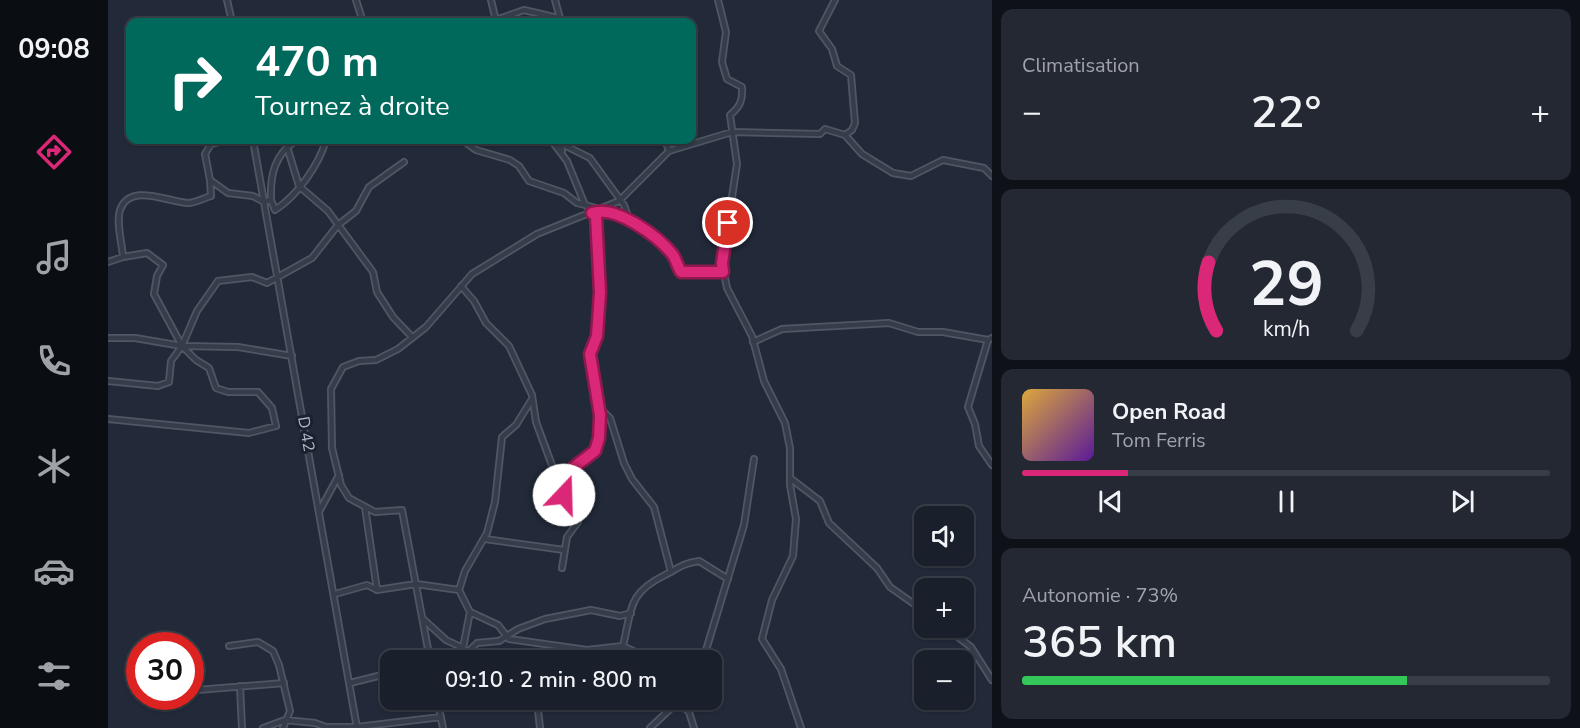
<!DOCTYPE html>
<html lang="fr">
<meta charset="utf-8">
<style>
:root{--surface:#1a202b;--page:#232833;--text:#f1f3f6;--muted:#9fa3a9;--line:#383e47;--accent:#db2777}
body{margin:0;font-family:"Nunito Sans",sans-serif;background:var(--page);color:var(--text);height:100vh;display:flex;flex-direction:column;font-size:22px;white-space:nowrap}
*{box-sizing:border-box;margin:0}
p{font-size:20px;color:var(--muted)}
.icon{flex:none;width:33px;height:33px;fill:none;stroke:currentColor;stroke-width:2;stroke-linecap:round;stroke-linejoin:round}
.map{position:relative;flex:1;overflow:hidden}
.sheet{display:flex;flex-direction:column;gap:9px;padding:9px;background:#0e1218;width:588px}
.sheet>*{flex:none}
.hud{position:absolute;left:18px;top:18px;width:570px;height:126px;border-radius:12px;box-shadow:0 2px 4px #0004,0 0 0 2px var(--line);background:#00695c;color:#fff;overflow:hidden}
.tools{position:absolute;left:806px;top:506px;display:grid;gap:12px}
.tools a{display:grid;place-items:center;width:60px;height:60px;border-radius:12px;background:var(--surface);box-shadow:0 2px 4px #0004,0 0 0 2px var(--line);font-size:30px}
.speed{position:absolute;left:18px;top:632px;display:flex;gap:12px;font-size:30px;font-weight:700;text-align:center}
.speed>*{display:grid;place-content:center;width:78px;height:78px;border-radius:50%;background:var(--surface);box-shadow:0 2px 4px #0004,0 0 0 2px var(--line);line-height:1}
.speed .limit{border:9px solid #d22;background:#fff;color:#111}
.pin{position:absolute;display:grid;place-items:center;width:51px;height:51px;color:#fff;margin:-26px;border:3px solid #fff;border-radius:50%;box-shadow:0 2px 6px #0007}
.me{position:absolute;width:66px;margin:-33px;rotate:21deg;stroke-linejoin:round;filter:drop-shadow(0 0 4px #0008)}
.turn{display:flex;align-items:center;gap:21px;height:126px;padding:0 30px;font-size:27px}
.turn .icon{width:78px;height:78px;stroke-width:2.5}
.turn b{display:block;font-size:42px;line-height:51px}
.big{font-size:45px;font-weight:600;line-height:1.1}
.sheet .widget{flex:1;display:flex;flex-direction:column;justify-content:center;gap:9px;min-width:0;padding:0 21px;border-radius:12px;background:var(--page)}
.sheet .dial{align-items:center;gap:0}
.dial svg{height:156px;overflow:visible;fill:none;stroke:var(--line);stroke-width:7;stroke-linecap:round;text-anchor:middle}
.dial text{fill:var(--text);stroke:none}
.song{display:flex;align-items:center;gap:18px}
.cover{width:72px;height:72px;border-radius:9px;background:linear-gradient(135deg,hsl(40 70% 55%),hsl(270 70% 35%))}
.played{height:6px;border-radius:3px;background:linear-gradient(90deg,var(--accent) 20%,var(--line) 20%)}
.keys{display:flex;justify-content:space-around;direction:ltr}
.heat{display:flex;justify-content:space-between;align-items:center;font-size:33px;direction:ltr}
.charge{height:9px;border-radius:4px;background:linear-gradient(90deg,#34c759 73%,var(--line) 0)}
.trip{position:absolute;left:272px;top:650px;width:342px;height:60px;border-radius:12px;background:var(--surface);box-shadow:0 2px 4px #0004,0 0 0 2px var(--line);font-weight:600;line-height:60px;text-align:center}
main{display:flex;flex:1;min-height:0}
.menu{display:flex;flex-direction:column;width:108px;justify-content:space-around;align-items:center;background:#0a0d11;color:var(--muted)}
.menu .icon{width:42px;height:42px}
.menu .on{color:var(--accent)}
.menu b{font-size:27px;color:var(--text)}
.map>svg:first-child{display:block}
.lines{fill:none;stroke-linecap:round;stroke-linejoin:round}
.minor-casing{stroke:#505764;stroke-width:8}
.minor{stroke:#353c4a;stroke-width:4.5}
.route-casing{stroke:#8e194d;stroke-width:15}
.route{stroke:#db2777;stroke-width:10}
.labels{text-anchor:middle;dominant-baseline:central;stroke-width:6;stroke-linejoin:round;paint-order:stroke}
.street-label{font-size:16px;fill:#b0b7c6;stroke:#1b212e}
</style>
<main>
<nav class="menu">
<b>09:08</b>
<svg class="icon on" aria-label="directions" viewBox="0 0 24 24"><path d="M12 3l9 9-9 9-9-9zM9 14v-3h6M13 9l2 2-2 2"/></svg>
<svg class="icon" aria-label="music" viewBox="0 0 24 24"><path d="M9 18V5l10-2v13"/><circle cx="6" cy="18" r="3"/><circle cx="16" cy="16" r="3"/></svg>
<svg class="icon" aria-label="phone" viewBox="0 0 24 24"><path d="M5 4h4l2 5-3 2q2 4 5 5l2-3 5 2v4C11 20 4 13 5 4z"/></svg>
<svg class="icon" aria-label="climate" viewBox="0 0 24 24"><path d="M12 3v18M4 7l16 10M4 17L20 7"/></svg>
<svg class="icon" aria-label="car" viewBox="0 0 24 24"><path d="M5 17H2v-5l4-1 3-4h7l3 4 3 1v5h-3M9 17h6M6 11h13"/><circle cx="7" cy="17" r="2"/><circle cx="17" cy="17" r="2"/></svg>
<svg class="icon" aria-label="filters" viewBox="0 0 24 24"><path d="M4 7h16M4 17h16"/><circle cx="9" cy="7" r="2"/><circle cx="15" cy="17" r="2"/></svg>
</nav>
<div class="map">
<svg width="884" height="728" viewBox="0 0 884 728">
<rect width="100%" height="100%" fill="#222a39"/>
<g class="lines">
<defs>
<path id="minor" d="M119,0L124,22
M248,0L255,22
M383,0L388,21
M447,0L453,22
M610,0L618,32L614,62L619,79L634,87C635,100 632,107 622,115L629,164L614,263L619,288L644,336L656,381L677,423L682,448V485L688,519L685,556L664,600L654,639L673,669L693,728
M727,0L711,31L724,49L729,66L743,75L747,123L744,130L737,135
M388,20L416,10L467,22
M119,140L103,144L97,154L102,180L120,193L145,196L156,202L163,200C162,176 166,154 189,140
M145,140L249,728
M177,140L191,186L220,211L265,272L269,292L285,317L304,337
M354,140L368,150L402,160L411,166L421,181L456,193L469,203L504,212L526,222L565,256L573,272H615
M443,140L459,161L477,205L488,216L487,235L492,292L489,336L482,354L492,415L491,438L487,451L467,467L456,495
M452,140L454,151
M456,140L458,146L482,158L516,205L521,219
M557,140L561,151
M163,200L167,210C189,196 211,165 218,140
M0,262L15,257
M353,286L366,301L378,323L401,346L424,395L428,422L459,506L470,512V522L459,537L454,568
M0,338H27L74,346L46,294L49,276L55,265L39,253L15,257C14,244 8,222 12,210C22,182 60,202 80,203C87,203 96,198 103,196L102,180
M884,338L880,340L860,407L867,424L871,446L884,465
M645,342L674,329L781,323L810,332H835L880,340
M184,356L130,347L74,346L89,311L110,281L144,277L159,283L204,258L230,225L248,211L261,187L296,162
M0,381L50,386L61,382L63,361L74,346L88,360L101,368L108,388L120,392H150L164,408L168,426L141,433L0,419
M490,406L502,418L516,463L524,479L546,507L563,572
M682,478L712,501L721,523L769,568L782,587L816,611
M257,507L269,590
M212,510L231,475
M377,539L456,550
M351,590L357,571L379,533L387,502L394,437L408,425L424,399
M227,594L259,585L269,590L308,584L351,590L362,612L390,625L401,639L479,650L515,646L544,660
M315,619L338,640L355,648L364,660
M837,627L863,647L884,680
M121,646L150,642L165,651L171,665L182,711L175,728
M515,646C524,608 520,593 557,575C572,567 574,564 591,561L620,579
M355,648L362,612
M322,660L294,510L267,512L241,498L233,485L224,448L223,389L235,367L251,361L268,360L290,349L318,327L364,274L429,234L511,201L561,151L624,132L712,134L717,129L737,135L754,154L785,173L803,176L835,160L876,168L884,176
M352,660L369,643L391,641L410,629L437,619L483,610L512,616L523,613
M595,660L636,525L646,459
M242,683L282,673
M132,686L134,728
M89,690L176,683
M329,699L335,728
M423,699L430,710L432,728
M567,699L581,712L586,728
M155,728L177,720L207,723L218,727H249L333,717
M542,728L573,699"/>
</defs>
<!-- minor casing -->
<use href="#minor" class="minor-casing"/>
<!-- minor -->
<use href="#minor" class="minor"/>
</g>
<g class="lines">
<defs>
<path id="route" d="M456,495L466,467L487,451L491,438L492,415L482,354L489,336L492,292L488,216L484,213C508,205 550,236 565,255C568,260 570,267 573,272H615L614,263L620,223"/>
</defs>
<!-- route casing -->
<use href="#route" class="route-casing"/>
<!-- route -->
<use href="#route" class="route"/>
</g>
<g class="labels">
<!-- street labels -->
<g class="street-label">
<text transform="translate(198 434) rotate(80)">D 42</text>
</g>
</g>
</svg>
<div class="tools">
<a><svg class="icon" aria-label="sound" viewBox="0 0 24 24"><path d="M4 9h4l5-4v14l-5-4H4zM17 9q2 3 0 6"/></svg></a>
<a>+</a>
<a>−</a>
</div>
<div class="speed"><div class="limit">30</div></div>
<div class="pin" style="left:620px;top:223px;background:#d93025"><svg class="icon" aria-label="arrive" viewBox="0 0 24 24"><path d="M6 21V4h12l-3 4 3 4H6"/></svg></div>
<svg class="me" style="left:456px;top:495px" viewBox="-20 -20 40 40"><circle r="19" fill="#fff"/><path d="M0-13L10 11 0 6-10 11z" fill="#db2777"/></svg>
<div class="trip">09:10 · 2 min · 800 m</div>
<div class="hud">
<div class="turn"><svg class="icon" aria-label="right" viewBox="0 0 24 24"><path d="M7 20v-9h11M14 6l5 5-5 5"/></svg><div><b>470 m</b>Tournez à droite</div></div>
</div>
</div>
<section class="sheet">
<div class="widget"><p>Climatisation</p>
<div class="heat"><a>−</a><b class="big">22°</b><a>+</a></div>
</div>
<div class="widget dial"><svg viewBox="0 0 100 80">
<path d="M14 69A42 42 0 1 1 86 69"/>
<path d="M14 69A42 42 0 0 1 10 34" stroke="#db2777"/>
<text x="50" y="56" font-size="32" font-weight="700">29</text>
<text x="50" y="72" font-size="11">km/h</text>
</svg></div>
<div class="widget">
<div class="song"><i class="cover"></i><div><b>Open Road</b><p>Tom Ferris</p></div></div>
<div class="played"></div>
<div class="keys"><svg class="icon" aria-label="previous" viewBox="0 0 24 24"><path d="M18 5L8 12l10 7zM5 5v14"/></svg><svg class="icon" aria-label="pause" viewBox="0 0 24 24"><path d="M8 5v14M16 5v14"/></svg><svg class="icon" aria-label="next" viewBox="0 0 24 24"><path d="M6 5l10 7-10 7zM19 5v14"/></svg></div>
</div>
<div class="widget"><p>Autonomie · 73%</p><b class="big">365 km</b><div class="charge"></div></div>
</section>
</main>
